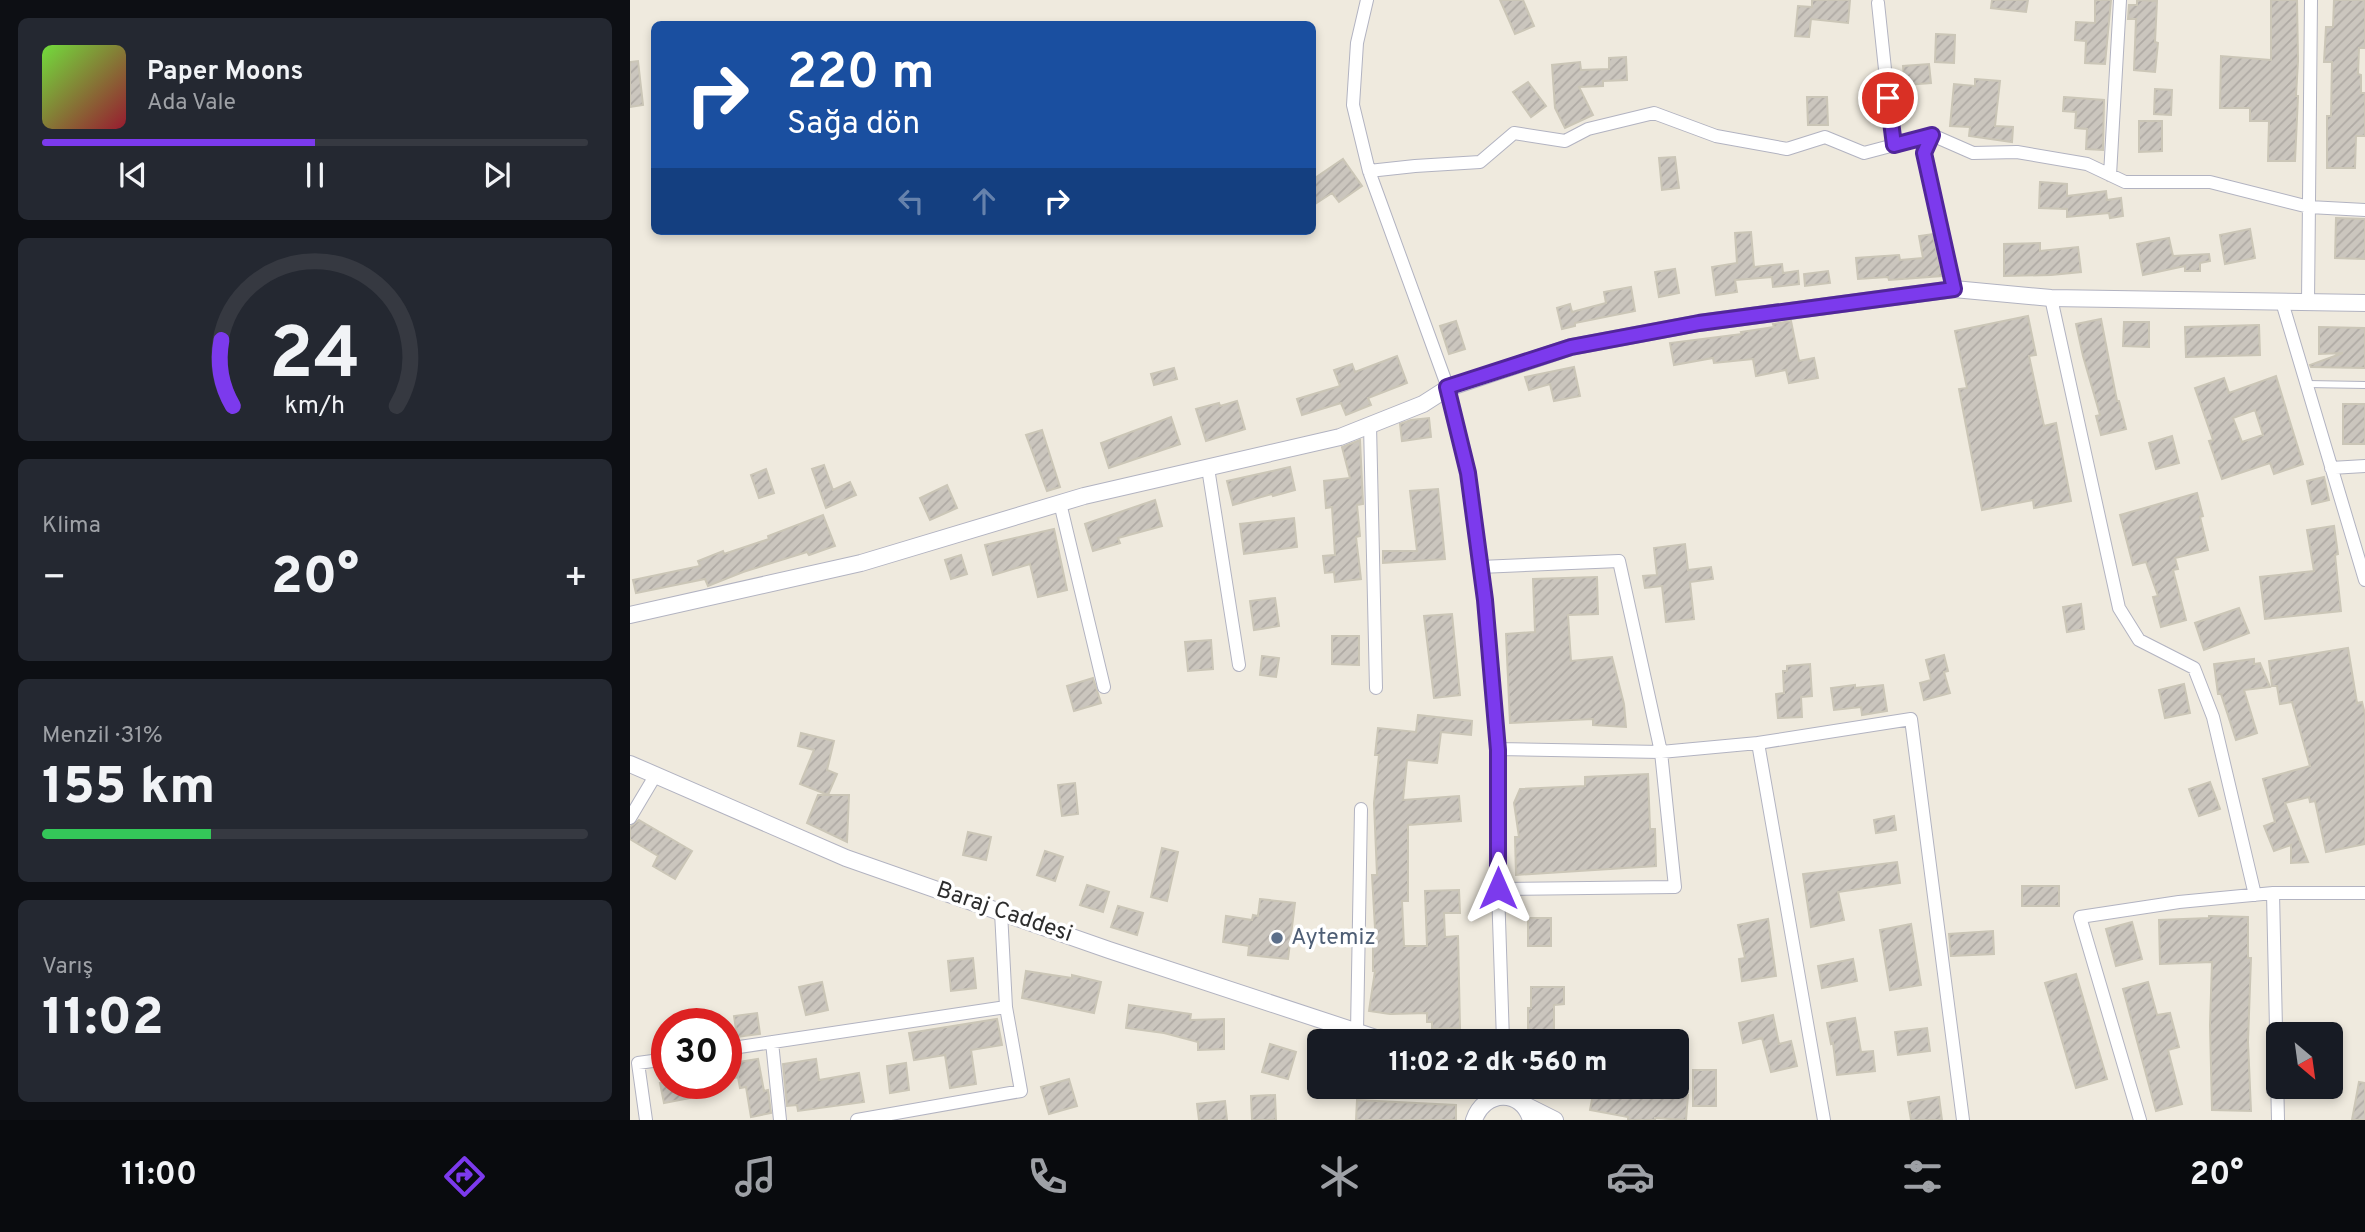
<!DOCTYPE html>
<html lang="tr">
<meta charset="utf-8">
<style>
:root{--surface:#171b24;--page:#242831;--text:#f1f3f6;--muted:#9ea1a6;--line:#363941;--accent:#7c3aed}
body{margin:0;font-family:Overpass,sans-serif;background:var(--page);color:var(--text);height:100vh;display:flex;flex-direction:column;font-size:26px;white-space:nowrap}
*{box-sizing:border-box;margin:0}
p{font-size:23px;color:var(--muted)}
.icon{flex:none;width:38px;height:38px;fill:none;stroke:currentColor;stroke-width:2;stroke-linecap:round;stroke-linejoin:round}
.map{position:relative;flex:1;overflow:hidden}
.panel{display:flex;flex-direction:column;gap:18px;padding:18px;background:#0d0f14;width:630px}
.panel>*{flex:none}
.guide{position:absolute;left:21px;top:21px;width:665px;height:214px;border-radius:10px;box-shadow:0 4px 10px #0003;background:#1a4fa0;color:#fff;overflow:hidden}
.needle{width:46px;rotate:151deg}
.tools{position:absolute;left:1636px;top:1022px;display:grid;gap:14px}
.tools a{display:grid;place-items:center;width:77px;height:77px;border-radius:10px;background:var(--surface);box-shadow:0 4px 10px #0003;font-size:35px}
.speed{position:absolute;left:21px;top:1008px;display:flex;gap:14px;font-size:35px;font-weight:700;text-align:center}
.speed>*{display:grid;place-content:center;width:91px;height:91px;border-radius:50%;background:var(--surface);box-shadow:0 4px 10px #0003;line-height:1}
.speed .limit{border:10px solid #d22;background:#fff;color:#111}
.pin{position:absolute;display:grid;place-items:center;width:60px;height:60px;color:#fff;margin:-30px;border:4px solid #fff;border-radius:50%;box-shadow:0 2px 7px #0007}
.me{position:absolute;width:77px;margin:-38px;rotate:0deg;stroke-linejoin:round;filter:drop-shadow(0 0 5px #0008)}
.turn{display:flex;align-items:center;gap:24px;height:147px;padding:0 21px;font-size:32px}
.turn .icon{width:91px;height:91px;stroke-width:2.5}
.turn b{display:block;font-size:49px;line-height:60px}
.lanes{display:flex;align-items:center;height:66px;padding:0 21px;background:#0003;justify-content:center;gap:35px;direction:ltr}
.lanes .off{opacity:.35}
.big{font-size:52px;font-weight:800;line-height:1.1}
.panel .card{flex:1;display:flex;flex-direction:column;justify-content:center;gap:10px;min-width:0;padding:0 24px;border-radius:10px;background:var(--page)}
.panel .dial{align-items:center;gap:0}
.dial svg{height:182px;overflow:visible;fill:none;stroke:var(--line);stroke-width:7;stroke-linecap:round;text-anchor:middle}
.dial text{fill:var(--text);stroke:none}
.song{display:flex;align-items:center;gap:21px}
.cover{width:84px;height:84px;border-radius:10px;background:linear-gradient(135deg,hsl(100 70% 55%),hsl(350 70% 35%))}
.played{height:7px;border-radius:4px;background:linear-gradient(90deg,var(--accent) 50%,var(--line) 50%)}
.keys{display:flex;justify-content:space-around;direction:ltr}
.heat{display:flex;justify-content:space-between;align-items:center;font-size:38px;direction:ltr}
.charge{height:10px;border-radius:5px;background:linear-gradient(90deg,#34c759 31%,var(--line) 0)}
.trip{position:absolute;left:677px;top:1029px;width:382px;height:70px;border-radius:10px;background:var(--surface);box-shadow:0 4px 10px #0003;font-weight:800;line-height:70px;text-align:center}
.tab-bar{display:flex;height:112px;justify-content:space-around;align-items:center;background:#090b0e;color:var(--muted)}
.tab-bar .icon{width:49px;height:49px}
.tab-bar .current{color:var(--accent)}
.tab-bar b{font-size:32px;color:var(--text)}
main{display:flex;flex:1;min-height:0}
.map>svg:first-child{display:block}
.building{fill:url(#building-hatch);stroke:#cbc6b7;stroke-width:2;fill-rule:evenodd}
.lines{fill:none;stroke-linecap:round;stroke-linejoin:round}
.lane-casing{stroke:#b2b3c1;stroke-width:8}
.street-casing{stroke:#b2b3c1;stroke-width:14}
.secondary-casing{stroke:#b2b3c1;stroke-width:18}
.lane{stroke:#fff;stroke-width:6}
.street{stroke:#fff;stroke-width:12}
.secondary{stroke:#fff;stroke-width:16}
.route-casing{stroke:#51269a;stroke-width:18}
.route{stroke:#7c3aed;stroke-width:12}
.service-dot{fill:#5c6f8a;stroke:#fff;stroke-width:2.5}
.labels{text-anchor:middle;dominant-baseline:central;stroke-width:7;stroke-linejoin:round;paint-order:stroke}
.street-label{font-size:23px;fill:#2d2d2d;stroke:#fff}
.service-label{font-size:23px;fill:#4e5e75;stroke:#fff;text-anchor:start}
</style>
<main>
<section class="panel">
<div class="card">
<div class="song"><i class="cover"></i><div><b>Paper Moons</b><p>Ada Vale</p></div></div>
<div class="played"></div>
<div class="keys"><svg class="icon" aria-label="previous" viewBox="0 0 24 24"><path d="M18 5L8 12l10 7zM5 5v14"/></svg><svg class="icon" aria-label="pause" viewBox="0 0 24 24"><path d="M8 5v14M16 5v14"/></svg><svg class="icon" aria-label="next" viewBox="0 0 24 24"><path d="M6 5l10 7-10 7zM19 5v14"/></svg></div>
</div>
<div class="card dial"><svg viewBox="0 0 100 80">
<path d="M14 69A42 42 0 1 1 86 69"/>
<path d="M14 69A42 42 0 0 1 9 40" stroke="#7c3aed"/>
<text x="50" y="56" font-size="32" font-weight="700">24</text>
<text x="50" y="72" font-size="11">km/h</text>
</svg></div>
<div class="card"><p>Klima</p>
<div class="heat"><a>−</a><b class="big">20°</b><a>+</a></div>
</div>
<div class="card"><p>Menzil · 31%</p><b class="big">155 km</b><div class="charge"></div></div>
<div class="card"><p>Varış</p><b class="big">11:02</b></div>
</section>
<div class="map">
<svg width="1735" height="1120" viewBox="0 0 1735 1120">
<defs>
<pattern id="building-hatch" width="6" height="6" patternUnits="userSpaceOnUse" patternTransform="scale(1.75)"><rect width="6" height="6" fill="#cbc6be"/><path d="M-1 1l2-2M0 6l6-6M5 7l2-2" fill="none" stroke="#afaaa4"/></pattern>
</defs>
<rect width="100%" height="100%" fill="#efeade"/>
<!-- building -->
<path class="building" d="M870,0H893L904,26L885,34Z
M1182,0H1220L1218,23L1181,19L1179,37L1165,36L1168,6L1182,7Z
M1362,0H1398L1396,12L1361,8Z
M1465,0H1481L1475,64L1455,63L1456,41L1445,40L1446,22L1465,23Z
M1507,0L1527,1L1525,42L1528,43L1525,72L1504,70L1506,19H1498L1499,5H1507Z
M1641,0H1667L1668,61L1666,96H1668L1665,161H1638L1639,121H1620V108H1590L1591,56L1641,60Z
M1704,0H1735V48H1729L1728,74L1731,75V93H1735V136H1726L1725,168H1697V116H1701L1702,62H1694L1696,27H1703Z
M1306,34L1325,35L1324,63L1305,62Z
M996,57L997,80L973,81V86L949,87L963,115L935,128L925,108L922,65L950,62L951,70L979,69V58Z
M8,61L13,105L0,107V62Z
M1299,64L1301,83L1275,85L1273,66Z
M1345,79L1370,81L1365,126L1383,127L1382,142L1339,136L1340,127L1320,126L1324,84L1345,86Z
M898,82L916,106L901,117L883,92Z
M1525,89L1542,90L1541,115L1524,114Z
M1177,97H1197L1198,125H1178Z
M1434,97L1474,100L1473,150L1456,149L1457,129L1445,128L1446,112L1433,111Z
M1509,121H1532V151L1509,152Z
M1045,157L1049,188L1032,190L1029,158Z
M713,159L732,186L709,202L702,193L682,206V180Z
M1410,182L1437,184V196L1476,191L1477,200L1491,198L1493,216L1480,218L1479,213L1437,217V209L1409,208Z
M1706,218L1735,219V259L1705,258Z
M1620,229L1625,258L1595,264L1590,235Z
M1121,232L1124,267L1152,264L1153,273L1168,271L1169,284L1143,287L1142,277L1105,280L1107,292L1086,295L1082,267L1107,263L1105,233Z
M1303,234L1312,276L1259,280L1258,277L1228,279L1226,258L1269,255L1270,260L1293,258L1289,236Z
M1539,238L1543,256L1579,254L1580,261L1570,263V271H1555V266L1513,275L1507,244Z
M1410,243V251L1448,247L1451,272L1421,275L1374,276V244Z
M1045,269L1049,293L1029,297L1025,272Z
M1198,271L1200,283L1175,286L1174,274Z
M1001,287L1005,311L945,323V326L932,329L927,308L940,304L942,312L976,303L974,292Z
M1398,316L1406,355L1399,356L1414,426L1426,423L1441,501L1404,508L1403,500L1352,510L1329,389L1337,388L1325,331Z
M1471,319L1487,401H1489L1496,429L1471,435L1466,416L1470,415L1453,356L1446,324Z
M826,321L835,349L819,354L810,326Z
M1161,321L1169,361L1184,358L1188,378L1159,383L1156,370L1126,376L1123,359L1084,363L1083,358L1044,365L1040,343L1112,334L1111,332L1144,327L1143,324Z
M1494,322H1519V347L1493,346Z
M1629,325L1630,355L1556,357L1555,327Z
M1689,327L1735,328V368L1681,367L1680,365L1713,353L1689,354Z
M767,356L777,383L738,398L741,405L716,415L711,403L672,415L667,399L710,386L704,370L722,364L725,372Z
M944,367L950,396L924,401L920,384L899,390L895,377Z
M544,368L547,379L524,385L521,374Z
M1646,376L1673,464L1644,474L1640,463L1592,479L1579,441L1583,440L1565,388L1594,378L1599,393ZM1625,410L1633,435L1612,442L1603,418Z
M607,401L615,429L576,441L566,409L589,403L590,406Z
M1713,404H1735V444H1713Z
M541,417L550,444L479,468L471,443Z
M799,418L801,437L772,441L770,424L781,420Z
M412,430L430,487L417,491L396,435Z
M1542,436L1549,463L1526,469L1519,443Z
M730,440L733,504L727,505L730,536L726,537L731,579L705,582L704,572L695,573L693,556L705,555L702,507L696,508L694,481L720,478L712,447Z
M194,465L203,490L220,482L226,495L196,508L182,469Z
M660,467L665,490L643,496L642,494L603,505L597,481Z
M136,469L144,493L129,498L121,475Z
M1694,477L1699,500L1682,504L1677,481Z
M317,485L327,508L300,520L290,498Z
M808,489L815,559L753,563V551H787L780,491Z
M1567,493L1573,516L1570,517L1578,550L1545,558L1548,569L1543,570L1556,620L1531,627L1523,597L1528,596L1516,562L1503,565L1490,515Z
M525,500L532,526L488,538L490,543L463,551L455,524Z
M193,515L205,546L179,555L177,552L113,572L78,586L75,579L6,593L3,580L70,566L68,561L93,551L94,554L139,539L138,536Z
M664,518L667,547L614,554L610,524Z
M1704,526L1708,554L1705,555L1711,611L1635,619L1630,577L1684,571L1677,530Z
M424,529L437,590L408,597L400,564L363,575L355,545Z
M1055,544L1058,570L1081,567L1083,579L1060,582L1064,619L1036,622L1032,586L1015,588L1013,576L1027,575L1024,548Z
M331,555L337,574L321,579L315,560Z
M967,577L968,614L938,615L941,661L982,657L994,704L996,727L963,725V719L880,723L876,634L905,632L903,579Z
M645,598L649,626L624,630L620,601Z
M1451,604L1454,629L1437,632L1433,607Z
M1609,608L1619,633L1574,650L1565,623Z
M822,614L830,695L804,698L794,616Z
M702,636H729V665L702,664Z
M581,640L583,669L558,671L555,642Z
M1718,648L1727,703L1732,702L1735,714V844L1696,852L1685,801L1680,802L1679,797L1655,803L1678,862L1661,863V845L1644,851L1634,826L1645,822L1633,779L1680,766L1662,702L1650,704L1647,686H1642L1639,661Z
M1314,655L1318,671L1314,672L1320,693L1294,700L1290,683L1301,680L1296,660Z
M632,656L649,658L646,677L630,675Z
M1624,659V664L1630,663L1640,687L1614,690L1627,733L1606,740L1591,694H1588L1584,664Z
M1180,664L1182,696L1171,697L1172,717L1148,718L1146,694L1154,693L1153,671H1157V666Z
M463,678L471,703L444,711L437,686Z
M1554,684L1560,713L1535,718L1529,690Z
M1225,685V688L1253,685L1257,711L1232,715L1231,707L1204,710L1201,688Z
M788,715L842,721L841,735L811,732L807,763L777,760L773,800L829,796L831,821L778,825V901H772L774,946H797L795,891L829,890L830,913H814L815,937L828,936L830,1028L802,1029V1022H797V1013L760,1014L739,1011L745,971H743V946H746L742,875H747L744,803L749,755H745L748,728L786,732Z
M171,733L204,741L197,770L207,774L198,795L170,784L184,750L168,746Z
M1018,774L1020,829H1025L1026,866L886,875L885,837H889L884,803L890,789L955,786V777Z
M1580,782L1590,809L1569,816L1559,789Z
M445,783L448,814L432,816L428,785Z
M188,795H219L217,842L177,823Z
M1264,816L1266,830L1246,833L1244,820Z
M9,820L62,851L45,879L23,866L28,856L0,839V827Z
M338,832L361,837L356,860L333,855Z
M532,848L548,852L537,901L521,897Z
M415,851L433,857L425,881L407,875Z
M1267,862L1270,883L1208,892L1214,920L1181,927L1173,874Z
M457,885L479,892L473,912L450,905Z
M1392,886H1429V906H1392Z
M630,899L665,903L658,959L618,955L619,946L593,942L596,916L622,920L623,915L628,916Z
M488,906L513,913L507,935L481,927Z
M1579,916L1618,917V958H1621L1618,1042L1621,1111L1582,1110L1580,1025L1582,962L1530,964L1529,920L1579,918Z
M898,918H921V946H898Z
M1138,919L1146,976L1112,981L1109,959L1115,958L1108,925Z
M1502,922L1512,959L1486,966L1476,929Z
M1281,924L1291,985L1260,990L1250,930Z
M1363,931L1364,954L1321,956L1319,934Z
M343,958L346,988L321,991L318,961Z
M1223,959L1227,981L1192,988L1188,966Z
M396,971L442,978V975L471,982L464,1013L392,998Z
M1446,974L1477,1079L1446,1088L1415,983Z
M192,982L198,1010L176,1015L169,987Z
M1518,982L1527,1015L1540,1013L1549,1047L1538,1050L1552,1104L1526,1111L1493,989Z
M901,987H934V1004L924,1005V1041H898V1008H901Z
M499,1005L561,1014L560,1020L594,1019V1049L568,1050V1042L534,1033L496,1028Z
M127,1013L130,1034L107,1037L104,1016Z
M1143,1015L1149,1044L1161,1041L1167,1066L1141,1072L1132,1038L1113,1043L1109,1023Z
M1225,1018L1231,1052L1243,1051L1245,1071L1207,1075L1203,1043L1201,1044L1197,1023Z
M367,1019L372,1045L341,1050L346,1084L320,1088L315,1055L284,1060L279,1033Z
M1297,1028L1300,1051L1268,1055L1265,1032Z
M640,1044L666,1052L658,1079L632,1072Z
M128,1059L134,1091L138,1090L141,1113L121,1117L116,1087L110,1088L108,1077L96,1080V1064Z
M186,1059L189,1080L229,1073L234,1102L168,1111L167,1105L157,1106L153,1064Z
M276,1063L279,1090L260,1093L257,1066Z
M1063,1070H1086V1106H1063Z
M439,1079L447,1106L419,1114L411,1087Z
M1729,1082L1735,1083V1120H1722Z
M30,1083H57L60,1098L34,1103Z
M998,1088H1025V1093L1058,1095L1056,1120L1025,1118V1120H998V1117L960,1110L964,1089L998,1095Z
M645,1095L646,1120H622L621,1096Z
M1309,1097L1312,1120H1281L1278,1102Z
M727,1100L826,1105V1120H726Z
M595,1101L597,1120H569L567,1104Z"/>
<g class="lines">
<defs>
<path id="lane" d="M1677,384L1735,385"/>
<path id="street" d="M737,0L727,43L723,105L739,171L818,388L838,473L855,600L868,749V889L873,1041
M1248,3L1263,145
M1302,135L1294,153L1324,289
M739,171L785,166L850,162L884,133L935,141L958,129L1024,113L1086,136L1157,149L1195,137L1234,153L1302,135L1343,153L1387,152L1457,164L1495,182H1580L1679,207L1735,210
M1480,175L1490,0
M1421,298L1489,608L1509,640L1564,668L1583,717L1625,895
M1652,302L1735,580
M1678,302L1681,0
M740,425L746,688
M578,468L609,665
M1701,468L1735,466
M430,503L474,687
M850,567L989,561L1031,752L1045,887L868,889
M1128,743L1194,1120
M868,749L1031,752L1128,743L1281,719L1333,1120
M0,818L25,776
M1643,893L1648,1120
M727,1031L731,809
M142,1042L150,1120
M96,1049L376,1007
M16,1120L8,1063L37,1059
M227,1120L391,1091L376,1007L371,912
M1510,1120L1450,917L1549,902L1643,893H1735"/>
<path id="secondary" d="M0,615L231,563L454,496L710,437L793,404L818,388L941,347L1069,323L1324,289L1421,298L1735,303
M0,764L216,858L479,950L755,1041
M893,1104L925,1120
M844,1120C854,1090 892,1088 901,1120"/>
</defs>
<!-- lane casing -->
<use href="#lane" class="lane-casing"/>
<!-- street casing -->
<use href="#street" class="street-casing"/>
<!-- secondary casing -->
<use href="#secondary" class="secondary-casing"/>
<!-- lane -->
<use href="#lane" class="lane"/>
<!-- street -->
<use href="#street" class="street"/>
<!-- secondary -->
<use href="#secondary" class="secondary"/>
</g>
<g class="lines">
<defs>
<path id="route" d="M868,888V750L855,600L838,473L817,387L941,347L1069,323L1324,289L1294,153L1302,135L1264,145L1258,98"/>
</defs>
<!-- route casing -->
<use href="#route" class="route-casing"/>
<!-- route -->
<use href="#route" class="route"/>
</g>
<!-- markers -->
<circle class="service-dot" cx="647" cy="938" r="7"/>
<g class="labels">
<!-- street labels -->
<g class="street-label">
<text transform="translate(374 913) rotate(19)">Baraj Caddesi</text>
</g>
<!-- service labels -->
<g class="service-label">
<text x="661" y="938">Aytemiz</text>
</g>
</g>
</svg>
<div class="tools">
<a><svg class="needle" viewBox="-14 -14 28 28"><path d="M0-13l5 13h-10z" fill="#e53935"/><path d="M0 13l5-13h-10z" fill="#9ea1a6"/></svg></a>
</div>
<div class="speed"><div class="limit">30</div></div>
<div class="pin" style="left:1258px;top:98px;background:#d93025"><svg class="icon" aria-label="arrive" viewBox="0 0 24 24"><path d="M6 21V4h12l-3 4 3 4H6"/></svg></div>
<svg class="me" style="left:868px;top:888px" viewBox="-20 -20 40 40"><path d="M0-17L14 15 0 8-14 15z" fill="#7c3aed" stroke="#fff" stroke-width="4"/></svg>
<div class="trip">11:02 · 2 dk · 560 m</div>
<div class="guide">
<div class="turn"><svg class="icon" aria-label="right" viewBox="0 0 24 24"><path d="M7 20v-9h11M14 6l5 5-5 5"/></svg><div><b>220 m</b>Sağa dön</div></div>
<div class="lanes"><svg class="icon off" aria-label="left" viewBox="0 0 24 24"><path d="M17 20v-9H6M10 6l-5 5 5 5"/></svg><svg class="icon off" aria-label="ahead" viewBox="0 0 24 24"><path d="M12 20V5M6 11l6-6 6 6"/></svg><svg class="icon" aria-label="right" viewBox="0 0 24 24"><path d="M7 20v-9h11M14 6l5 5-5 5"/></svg></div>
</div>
</div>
</main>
<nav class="tab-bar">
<b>11:00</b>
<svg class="icon current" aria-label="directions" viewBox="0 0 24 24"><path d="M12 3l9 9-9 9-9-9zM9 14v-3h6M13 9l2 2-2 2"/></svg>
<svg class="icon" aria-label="music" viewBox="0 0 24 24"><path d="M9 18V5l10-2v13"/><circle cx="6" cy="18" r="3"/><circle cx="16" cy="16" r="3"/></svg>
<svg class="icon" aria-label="phone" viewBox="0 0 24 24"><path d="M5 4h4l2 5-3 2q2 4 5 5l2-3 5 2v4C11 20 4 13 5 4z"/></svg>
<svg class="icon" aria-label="climate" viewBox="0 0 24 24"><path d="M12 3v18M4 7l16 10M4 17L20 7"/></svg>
<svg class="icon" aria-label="car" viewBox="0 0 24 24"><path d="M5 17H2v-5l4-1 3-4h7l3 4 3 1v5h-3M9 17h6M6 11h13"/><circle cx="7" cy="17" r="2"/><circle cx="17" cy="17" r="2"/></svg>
<svg class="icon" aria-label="filters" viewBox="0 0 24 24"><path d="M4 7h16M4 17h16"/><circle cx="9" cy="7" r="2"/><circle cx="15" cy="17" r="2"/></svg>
<b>20°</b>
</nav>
